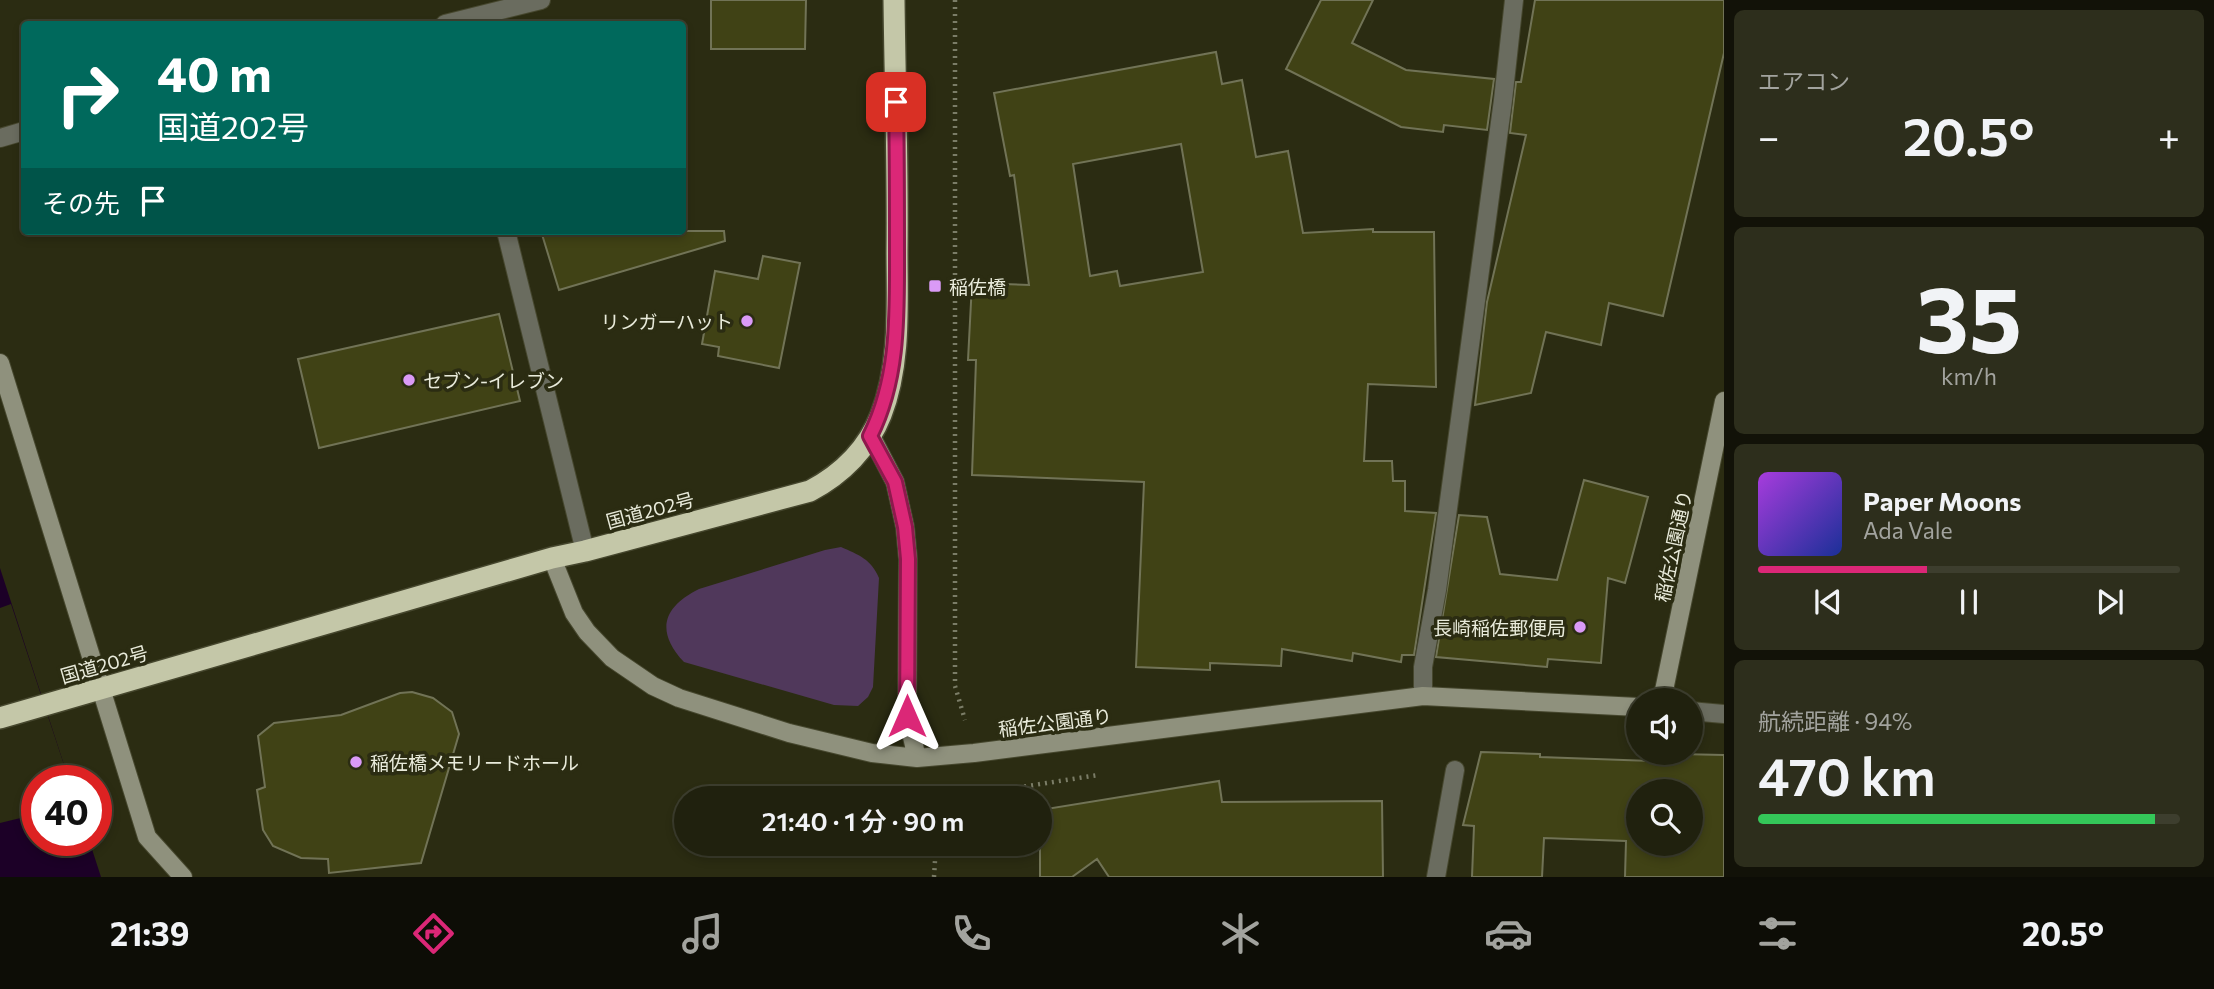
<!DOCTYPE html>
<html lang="ja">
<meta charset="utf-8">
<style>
:root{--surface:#20210e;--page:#2d2e1c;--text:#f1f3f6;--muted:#a2a39e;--line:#3d3e2e;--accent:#db2777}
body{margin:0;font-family:Commissioner,"Noto Sans JP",sans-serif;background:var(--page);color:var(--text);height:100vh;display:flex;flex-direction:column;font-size:26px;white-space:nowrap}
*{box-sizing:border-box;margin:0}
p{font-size:23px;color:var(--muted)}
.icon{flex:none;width:38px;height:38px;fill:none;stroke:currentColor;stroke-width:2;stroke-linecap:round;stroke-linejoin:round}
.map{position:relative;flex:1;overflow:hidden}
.sheet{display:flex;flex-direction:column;gap:10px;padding:10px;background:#121208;width:490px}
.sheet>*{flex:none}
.hud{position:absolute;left:21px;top:21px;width:665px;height:214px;border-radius:7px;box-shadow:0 4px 10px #0003,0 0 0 2px var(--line);background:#00695c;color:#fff;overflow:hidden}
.tools{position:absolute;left:1626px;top:688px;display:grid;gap:14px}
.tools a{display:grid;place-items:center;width:77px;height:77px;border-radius:50%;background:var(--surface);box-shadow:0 4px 10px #0003,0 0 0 2px var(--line);font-size:35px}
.speed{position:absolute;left:21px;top:765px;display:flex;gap:14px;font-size:35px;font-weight:700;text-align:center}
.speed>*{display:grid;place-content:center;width:91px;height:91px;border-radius:50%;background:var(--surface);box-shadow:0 4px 10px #0003,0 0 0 2px var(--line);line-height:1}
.speed .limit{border:10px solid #d22;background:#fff;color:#111}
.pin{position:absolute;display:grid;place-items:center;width:60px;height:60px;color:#fff;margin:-30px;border-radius:14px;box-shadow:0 4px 10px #0006}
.me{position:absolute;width:77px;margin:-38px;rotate:0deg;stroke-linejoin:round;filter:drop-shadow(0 0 5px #0008)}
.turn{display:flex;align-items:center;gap:24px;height:147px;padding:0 21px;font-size:32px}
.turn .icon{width:91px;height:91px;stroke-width:2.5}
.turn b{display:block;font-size:49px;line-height:60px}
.then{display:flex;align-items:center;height:66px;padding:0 21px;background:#0003;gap:14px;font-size:26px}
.big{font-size:52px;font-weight:600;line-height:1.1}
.sheet .widget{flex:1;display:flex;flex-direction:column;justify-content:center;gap:10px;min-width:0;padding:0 24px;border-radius:10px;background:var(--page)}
.sheet .dial{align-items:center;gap:0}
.dial b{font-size:91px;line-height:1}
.song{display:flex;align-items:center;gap:21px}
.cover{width:84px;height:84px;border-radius:10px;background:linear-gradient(135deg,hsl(280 70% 55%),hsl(230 70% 35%))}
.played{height:7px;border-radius:4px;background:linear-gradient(90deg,var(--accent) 40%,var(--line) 40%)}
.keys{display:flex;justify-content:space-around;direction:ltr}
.heat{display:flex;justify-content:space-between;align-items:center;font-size:38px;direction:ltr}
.charge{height:10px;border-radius:5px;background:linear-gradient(90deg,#34c759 94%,var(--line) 0)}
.trip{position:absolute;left:674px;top:786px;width:378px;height:70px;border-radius:35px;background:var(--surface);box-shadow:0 4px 10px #0003,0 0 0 2px var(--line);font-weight:600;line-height:70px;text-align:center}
.dock{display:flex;height:112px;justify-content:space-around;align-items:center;background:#0d0d06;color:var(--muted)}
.dock .icon{width:49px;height:49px}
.dock .active{color:var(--accent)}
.dock b{font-size:32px;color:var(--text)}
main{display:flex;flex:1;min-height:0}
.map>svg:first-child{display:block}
.green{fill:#50385b}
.water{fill:#1c0027}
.pier{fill:#2b2c12}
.building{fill:#404215;stroke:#717356;stroke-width:2;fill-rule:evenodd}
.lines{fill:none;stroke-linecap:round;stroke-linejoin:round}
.street-casing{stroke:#46472e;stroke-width:20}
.secondary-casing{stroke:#46472e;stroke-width:20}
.highway-casing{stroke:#46472e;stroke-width:24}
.path{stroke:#7b7d67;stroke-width:4.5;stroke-dasharray:2 5;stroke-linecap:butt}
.street{stroke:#6a6c5f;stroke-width:18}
.secondary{stroke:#8f917d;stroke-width:18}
.highway{stroke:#c4c7a8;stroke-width:21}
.route-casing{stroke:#8e194d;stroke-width:18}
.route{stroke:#db2777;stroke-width:12}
.poi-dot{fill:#da9af6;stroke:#2b2c12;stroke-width:2.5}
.labels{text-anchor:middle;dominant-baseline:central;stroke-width:7;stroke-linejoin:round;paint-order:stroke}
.poi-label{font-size:19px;fill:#e9ebdb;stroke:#2b2c12;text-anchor:start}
.street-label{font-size:19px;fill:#e9ebdb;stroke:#2b2c12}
</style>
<main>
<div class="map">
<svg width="1724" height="877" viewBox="0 0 1724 877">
<rect width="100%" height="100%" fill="#2b2c12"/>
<!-- green -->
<path class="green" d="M841,547C859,555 871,559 879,578L873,687L868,697L858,706L834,705L684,662C655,631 663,607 699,589L825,550Z"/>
<!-- water -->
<path class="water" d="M0,568L69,780H37V840H89L101,877H0Z"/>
<!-- pier -->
<path class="pier" d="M11,604L69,780H37V814L0,823V608Z"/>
<!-- building -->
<path class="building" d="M711,0H806L805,49H711Z
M1321,0H1373L1352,43L1406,70L1494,79L1487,130L1444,125L1443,132L1401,127L1286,69Z
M1535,0H1724V53L1663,316L1609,303L1601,345L1546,332L1531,393L1475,405L1487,302L1526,135L1510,133L1516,82H1521Z
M1216,52L1222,84L1242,80L1256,157L1288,151L1303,233L1373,229V232H1434L1436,387L1368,384L1364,461H1392L1393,481H1405V511L1436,513L1414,655H1402L1401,662L1353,653L1352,661L1282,649L1281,666L1210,663V670L1136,667L1144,482L972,475L976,360H968L972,283L1029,285L1014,175L1010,176L994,93ZM1181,144L1203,272L1120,286L1117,271L1090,276L1073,164Z
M541,231H724L725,241L559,290Z
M763,256L800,263L779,368L718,356L719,347L702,344L715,271L758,279Z
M499,314L520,401L319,448L298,359Z
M1584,480L1648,497L1625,583L1608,578L1601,663L1548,659L1547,667L1436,657L1459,515L1487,517L1500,574L1557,580Z
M412,692L433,698L452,712L459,734L421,863L329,873L328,859L301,858L273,846L263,830L257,790L265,787L258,736L274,723L341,715L400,693Z
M1481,752L1540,754V757L1679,762V754L1724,755V877H1625L1626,841L1544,838L1542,877H1472L1474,826L1463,825ZM1638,791H1690V844H1638Z
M1219,781L1222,802L1382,801L1383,877H1109L1097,859L1072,877H1040V810Z"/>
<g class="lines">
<defs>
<path id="street" d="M445,24L541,0
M0,138L24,131
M506,231L585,551
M1423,696V667L1437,590L1503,100L1514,0
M1690,711L1724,714
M1436,877L1455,770"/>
<path id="secondary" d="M0,363L147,837L183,877
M871,436L895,482L905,527L908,559L907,716L917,758
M552,558L574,613L587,632L612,658L653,686L679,698L789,733L872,753L917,758L974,753L1423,696L1638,707
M1662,700L1724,401"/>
<path id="highway" d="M0,718L552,558L585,551L810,491C842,474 868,448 881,415C901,364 897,304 897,251C898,167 895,84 894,0"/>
</defs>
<!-- street casing -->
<use href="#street" class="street-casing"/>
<!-- secondary casing -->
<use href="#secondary" class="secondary-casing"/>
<!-- highway casing -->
<use href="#highway" class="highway-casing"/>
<!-- path -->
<path class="path" d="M955,0V686L965,720
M981,786L983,793L1098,775
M934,877L936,844"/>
<!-- street -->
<use href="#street" class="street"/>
<!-- secondary -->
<use href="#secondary" class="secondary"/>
<!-- highway -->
<use href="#highway" class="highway"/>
</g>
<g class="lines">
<defs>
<path id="route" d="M896,102C897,152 897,202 897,252C897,315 899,378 870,436L895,482L905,527L908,559L907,716"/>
</defs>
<!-- route casing -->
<use href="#route" class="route-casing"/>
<!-- route -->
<use href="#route" class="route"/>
</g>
<!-- markers -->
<g class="poi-dot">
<rect x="928" y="279" width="14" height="14" rx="3.5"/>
<circle cx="747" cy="321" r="7"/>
<circle cx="409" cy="380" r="7"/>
<circle cx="1580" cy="627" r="7"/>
<circle cx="356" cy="762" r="7"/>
</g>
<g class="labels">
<!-- poi labels -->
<g class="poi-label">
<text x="949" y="286">稲佐橋</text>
<text x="733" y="321" text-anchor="end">リンガーハット</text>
<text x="423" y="380">セブン-イレブン</text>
<text x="1566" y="627" text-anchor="end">長崎稲佐郵便局</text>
<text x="370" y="762">稲佐橋メモリードホール</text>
</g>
<!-- street labels -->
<g class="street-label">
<text transform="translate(650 510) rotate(-15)">国道202号</text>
<text transform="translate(1673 546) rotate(-78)">稲佐公園通り</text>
<text transform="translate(104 664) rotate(-16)">国道202号</text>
<text transform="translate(1055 722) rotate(-7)">稲佐公園通り</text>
</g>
</g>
</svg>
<div class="tools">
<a><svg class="icon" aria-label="sound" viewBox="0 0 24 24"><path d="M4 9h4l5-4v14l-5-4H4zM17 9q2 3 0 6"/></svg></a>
<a><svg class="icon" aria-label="search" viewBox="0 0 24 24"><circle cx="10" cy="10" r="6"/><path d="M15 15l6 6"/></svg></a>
</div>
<div class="speed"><div class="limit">40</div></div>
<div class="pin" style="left:896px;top:102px;background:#d93025"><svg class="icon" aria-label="arrive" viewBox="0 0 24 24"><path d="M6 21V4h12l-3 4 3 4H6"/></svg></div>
<svg class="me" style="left:907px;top:716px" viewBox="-20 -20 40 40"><path d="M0-17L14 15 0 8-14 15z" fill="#db2777" stroke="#fff" stroke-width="4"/></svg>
<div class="trip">21:40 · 1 分 · 90 m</div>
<div class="hud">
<div class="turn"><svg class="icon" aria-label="right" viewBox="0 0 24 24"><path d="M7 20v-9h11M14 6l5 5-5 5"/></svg><div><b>40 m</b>国道202号</div></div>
<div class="then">その先<svg class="icon" aria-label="arrive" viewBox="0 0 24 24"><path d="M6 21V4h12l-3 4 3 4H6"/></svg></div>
</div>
</div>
<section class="sheet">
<div class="widget"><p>エアコン</p>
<div class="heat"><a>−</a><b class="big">20.5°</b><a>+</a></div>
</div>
<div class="widget dial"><b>35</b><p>km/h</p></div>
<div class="widget">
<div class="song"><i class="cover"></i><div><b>Paper Moons</b><p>Ada Vale</p></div></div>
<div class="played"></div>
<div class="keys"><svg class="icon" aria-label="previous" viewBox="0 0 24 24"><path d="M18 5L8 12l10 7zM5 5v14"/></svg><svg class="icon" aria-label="pause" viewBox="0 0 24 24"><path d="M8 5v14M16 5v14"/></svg><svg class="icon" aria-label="next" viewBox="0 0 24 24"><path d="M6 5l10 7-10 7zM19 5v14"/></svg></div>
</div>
<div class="widget"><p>航続距離 · 94%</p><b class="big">470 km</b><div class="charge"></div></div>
</section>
</main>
<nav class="dock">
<b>21:39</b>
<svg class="icon active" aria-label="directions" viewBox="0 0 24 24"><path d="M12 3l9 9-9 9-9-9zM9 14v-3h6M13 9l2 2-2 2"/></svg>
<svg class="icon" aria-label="music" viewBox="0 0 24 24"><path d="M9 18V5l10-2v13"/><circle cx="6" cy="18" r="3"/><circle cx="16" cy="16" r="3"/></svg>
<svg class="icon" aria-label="phone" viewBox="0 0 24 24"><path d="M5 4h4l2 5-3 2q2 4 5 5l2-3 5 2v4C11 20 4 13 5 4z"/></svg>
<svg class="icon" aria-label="climate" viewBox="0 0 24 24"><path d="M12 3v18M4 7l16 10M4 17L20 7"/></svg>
<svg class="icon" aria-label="car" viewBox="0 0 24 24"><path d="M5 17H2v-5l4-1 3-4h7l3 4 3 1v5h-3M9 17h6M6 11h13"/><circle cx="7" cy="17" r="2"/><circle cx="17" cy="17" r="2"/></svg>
<svg class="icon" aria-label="filters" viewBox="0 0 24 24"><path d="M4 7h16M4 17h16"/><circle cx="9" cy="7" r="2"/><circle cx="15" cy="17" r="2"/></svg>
<b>20.5°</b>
</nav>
